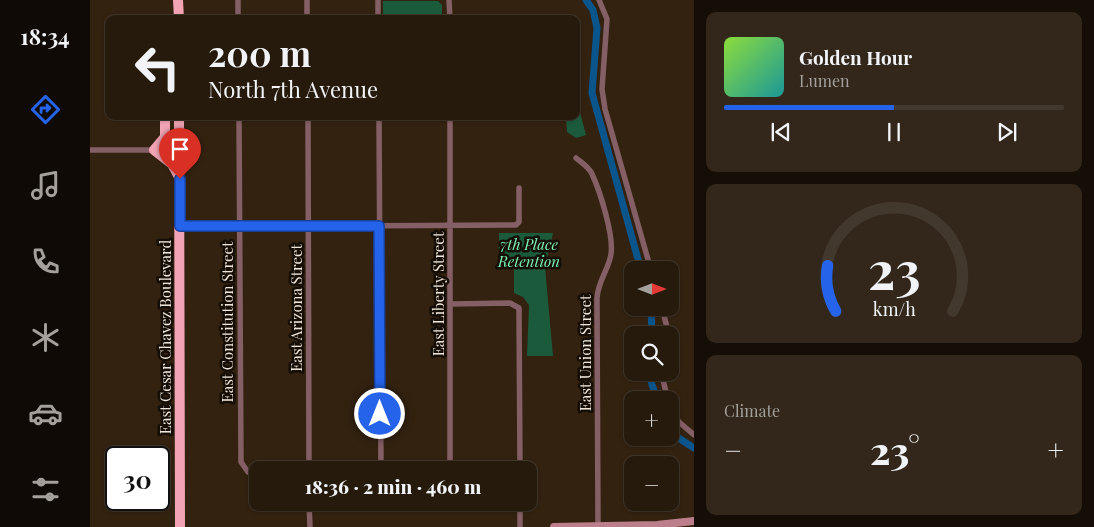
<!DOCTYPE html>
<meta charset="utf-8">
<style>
:root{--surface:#261a0c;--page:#32271a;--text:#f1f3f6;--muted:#a4a19d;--line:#42382d;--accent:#2563eb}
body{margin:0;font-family:"Playfair Display",serif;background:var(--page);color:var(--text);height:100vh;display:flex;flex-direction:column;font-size:19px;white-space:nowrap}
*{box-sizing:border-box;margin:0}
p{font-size:16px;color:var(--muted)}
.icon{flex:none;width:28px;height:28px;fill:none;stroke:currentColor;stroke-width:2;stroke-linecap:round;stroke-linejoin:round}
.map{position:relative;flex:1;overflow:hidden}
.side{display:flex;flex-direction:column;gap:12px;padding:12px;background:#150e07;width:400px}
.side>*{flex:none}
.hud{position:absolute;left:15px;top:15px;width:475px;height:105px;border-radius:10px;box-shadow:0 1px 4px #0004,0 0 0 1px var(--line);background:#261a0c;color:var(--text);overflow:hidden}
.needle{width:32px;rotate:90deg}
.buttons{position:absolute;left:534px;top:261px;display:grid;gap:10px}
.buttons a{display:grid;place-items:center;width:55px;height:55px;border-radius:10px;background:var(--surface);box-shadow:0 1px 4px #0004,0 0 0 1px var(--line);font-size:25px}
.speed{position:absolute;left:15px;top:446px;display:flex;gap:10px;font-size:25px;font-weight:700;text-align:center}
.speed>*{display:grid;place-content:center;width:65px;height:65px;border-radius:50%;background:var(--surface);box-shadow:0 1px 4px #0004,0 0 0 1px var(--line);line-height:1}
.speed .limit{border:2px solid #111;border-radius:8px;background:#fff;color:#111}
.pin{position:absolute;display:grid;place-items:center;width:42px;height:42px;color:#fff;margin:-51px -21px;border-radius:50% 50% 50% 0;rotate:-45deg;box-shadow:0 0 5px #0007}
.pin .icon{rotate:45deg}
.me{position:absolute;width:55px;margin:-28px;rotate:0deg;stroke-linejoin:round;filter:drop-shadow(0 0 4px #0008)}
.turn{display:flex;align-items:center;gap:18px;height:105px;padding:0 20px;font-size:22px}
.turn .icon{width:65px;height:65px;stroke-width:2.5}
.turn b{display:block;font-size:35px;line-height:42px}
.big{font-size:38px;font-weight:800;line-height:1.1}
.side .tile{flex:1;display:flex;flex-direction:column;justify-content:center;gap:8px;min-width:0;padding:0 18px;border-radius:10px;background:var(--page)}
.side .dial{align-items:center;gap:0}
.dial svg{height:130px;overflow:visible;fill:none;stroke:var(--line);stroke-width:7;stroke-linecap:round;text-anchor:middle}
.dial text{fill:var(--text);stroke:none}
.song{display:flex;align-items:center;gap:15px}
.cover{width:60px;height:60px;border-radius:8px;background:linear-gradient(135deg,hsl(90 70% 55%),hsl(180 70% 35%))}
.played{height:5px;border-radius:2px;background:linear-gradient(90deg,var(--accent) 50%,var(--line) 50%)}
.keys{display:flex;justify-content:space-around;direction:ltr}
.heat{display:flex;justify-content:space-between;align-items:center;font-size:28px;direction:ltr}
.trip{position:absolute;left:159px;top:461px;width:288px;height:50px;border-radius:10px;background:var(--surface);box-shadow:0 1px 4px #0004,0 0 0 1px var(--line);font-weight:800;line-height:50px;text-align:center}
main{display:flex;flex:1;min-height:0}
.tabs{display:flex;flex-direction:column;width:90px;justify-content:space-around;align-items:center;background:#0f0a05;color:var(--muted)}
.tabs .icon{width:35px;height:35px}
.tabs .selected{color:var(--accent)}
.tabs b{font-size:22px;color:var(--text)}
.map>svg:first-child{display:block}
.green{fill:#1b5b3c}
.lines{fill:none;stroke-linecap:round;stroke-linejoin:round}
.canal{stroke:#0a558c;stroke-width:7}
.minor{stroke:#855f66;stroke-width:5.5}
.secondary{stroke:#bb7e8a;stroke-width:8}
.trunk{stroke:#f2a4b4;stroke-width:10}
.route-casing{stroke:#184099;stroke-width:12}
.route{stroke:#2563eb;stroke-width:9}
.labels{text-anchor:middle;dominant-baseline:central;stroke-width:5;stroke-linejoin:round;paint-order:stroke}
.park-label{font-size:15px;font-style:italic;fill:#7df6b5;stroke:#150e06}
.street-label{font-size:15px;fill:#f1e6db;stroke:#150e06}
</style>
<main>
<nav class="tabs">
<b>18:34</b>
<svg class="icon selected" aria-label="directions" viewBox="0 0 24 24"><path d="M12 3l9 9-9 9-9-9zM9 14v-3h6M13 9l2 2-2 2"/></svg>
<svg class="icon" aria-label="music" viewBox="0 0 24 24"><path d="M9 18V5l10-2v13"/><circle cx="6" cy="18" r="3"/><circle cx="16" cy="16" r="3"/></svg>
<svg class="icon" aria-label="phone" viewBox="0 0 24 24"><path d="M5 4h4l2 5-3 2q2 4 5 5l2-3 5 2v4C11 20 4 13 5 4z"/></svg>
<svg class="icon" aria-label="climate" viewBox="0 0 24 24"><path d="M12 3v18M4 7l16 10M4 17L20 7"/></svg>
<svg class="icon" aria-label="car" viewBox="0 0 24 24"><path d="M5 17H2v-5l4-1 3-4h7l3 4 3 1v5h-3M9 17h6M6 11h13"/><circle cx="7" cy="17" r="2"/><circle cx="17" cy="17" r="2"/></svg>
<svg class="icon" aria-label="filters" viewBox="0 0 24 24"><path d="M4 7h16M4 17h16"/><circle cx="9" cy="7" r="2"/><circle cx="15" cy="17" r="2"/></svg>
</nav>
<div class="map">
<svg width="604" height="527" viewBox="0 0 604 527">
<rect width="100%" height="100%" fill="#332210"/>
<!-- green -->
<path class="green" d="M293,1H348L352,5V19H293Z
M486,97L496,135L486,138L477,132L476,116H486Z
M409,233H463L455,267L463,356H437L439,305L433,297L424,293V265L409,264Z"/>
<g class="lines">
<!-- canal -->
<path class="canal" d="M496,0L503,10L507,28L502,93L551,270
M561,308L562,335
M558,372L567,400
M580,428L587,437L604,448"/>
<!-- minor -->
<path class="minor" d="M148,0V19
M217,0V19
M288,0V19
M359,0L360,19
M509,0L517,19L512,89L515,109L561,270
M149,116L151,462L158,472L168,474
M218,116L219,470
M289,116L291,470
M0,150H64
M486,158C492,163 499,167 502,174C510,191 524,236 521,254C519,269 508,281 507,298L508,527
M90,227L426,225L429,222V188
M361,304L420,303L429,308L430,470
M572,308L579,335
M571,372L578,400
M580,406L589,422L604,435
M357,470L360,466V116
M219,502L220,527
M430,502V527"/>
<!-- secondary -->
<path class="secondary" d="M464,527L567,525L604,521"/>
<!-- trunk -->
<path class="trunk" d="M88,0L89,19
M75,116V137L64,150L82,164L88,175
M89,116L90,527"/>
</g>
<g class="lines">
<defs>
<path id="route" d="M90,179V226H289L290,414"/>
</defs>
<!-- route casing -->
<use href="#route" class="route-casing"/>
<!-- route -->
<use href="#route" class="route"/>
</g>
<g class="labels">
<!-- park labels -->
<g class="park-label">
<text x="439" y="244">7th Place<tspan x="439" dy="17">Retention</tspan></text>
</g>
<!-- street labels -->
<g class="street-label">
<text transform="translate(348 294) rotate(-90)">East Liberty Street</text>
<text transform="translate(206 308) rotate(-90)">East Arizona Street</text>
<text transform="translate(137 322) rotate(-90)">East Constitution Street</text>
<text transform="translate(75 337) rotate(-90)">East Cesar Chavez Boulevard</text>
<text transform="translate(495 353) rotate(-90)">East Union Street</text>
</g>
</g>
</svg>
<div class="buttons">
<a><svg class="needle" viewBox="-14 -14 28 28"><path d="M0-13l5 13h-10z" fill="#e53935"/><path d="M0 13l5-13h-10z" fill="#a4a19d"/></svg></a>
<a><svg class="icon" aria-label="search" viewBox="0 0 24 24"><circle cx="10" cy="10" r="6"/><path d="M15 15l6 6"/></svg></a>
<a>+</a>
<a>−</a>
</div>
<div class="speed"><div class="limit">30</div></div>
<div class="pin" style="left:90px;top:179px;background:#d93025"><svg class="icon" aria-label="arrive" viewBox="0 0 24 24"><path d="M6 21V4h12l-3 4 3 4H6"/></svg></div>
<svg class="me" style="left:290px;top:414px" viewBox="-20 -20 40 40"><circle r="17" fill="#2563eb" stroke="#fff" stroke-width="3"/><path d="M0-11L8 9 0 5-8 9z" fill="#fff"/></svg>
<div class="trip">18:36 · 2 min · 460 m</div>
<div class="hud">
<div class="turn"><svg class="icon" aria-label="left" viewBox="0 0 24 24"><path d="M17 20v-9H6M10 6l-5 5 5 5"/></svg><div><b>200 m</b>North 7th Avenue</div></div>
</div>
</div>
<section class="side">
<div class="tile">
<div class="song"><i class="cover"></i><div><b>Golden Hour</b><p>Lumen</p></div></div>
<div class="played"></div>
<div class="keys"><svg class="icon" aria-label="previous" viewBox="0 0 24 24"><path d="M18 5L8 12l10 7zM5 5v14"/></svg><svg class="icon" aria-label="pause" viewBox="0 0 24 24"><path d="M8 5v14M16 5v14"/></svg><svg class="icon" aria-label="next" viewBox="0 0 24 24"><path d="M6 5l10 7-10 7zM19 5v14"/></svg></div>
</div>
<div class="tile dial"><svg viewBox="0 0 100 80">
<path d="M14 69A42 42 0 1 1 86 69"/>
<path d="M14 69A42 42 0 0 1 9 41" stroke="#2563eb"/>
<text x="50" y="56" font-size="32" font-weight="700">23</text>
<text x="50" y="72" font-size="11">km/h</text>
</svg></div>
<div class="tile"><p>Climate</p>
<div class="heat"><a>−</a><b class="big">23°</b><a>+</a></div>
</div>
</section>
</main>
